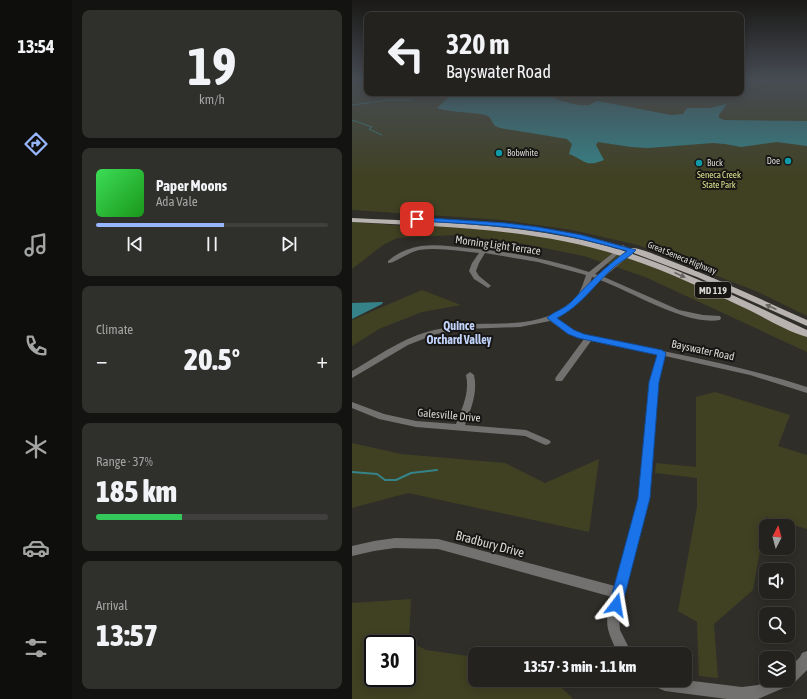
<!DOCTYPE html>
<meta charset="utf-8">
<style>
:root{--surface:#23221f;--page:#2f2f2c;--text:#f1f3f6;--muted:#a3a4a4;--line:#403f3d;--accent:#98b6fd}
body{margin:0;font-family:"Asap Condensed",sans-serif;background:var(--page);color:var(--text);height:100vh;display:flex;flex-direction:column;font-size:15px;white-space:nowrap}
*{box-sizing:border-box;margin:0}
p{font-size:13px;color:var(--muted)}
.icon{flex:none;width:22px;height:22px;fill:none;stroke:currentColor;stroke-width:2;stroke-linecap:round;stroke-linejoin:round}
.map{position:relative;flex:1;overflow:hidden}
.sheet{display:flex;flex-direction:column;gap:10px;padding:10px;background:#131311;width:280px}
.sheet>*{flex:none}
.top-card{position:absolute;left:12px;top:12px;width:380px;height:84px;border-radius:8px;box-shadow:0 2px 10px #0003,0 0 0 1px var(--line);background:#23221f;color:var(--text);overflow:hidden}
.needle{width:26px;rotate:6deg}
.controls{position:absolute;left:407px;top:519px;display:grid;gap:8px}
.controls a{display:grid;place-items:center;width:36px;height:36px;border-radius:8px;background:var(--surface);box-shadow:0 2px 10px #0003,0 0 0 1px var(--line);font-size:20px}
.speed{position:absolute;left:12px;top:635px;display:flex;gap:8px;font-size:20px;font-weight:700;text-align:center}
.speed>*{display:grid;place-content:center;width:52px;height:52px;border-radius:50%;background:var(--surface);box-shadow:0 2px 10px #0003,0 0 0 1px var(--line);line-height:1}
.speed .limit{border:2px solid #111;border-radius:6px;background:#fff;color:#111}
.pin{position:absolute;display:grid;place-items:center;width:34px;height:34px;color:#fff;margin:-17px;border-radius:8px;box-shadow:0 2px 6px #0006}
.me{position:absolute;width:44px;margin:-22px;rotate:14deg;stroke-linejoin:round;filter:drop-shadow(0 0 3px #0008)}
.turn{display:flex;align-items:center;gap:14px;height:84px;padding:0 16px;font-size:18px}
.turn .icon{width:52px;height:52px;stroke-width:2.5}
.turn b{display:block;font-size:28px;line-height:34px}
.big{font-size:30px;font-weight:800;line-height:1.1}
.sheet .tile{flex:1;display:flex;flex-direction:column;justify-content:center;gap:6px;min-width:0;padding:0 14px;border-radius:8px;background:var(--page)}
.sheet .dial{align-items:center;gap:0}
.dial b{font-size:52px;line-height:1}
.song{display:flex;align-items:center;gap:12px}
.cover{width:48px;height:48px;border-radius:6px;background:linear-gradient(135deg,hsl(130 70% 55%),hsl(120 70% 35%))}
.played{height:4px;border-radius:2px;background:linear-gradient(90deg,var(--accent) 55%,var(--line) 55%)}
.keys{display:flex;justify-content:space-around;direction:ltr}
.heat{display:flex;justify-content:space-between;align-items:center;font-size:22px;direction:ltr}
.charge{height:6px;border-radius:3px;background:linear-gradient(90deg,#34c759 37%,var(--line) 0)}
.trip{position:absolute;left:116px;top:647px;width:224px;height:40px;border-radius:8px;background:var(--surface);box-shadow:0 2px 10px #0003,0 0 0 1px var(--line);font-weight:800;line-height:40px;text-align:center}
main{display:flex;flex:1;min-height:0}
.tabs{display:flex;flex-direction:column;width:72px;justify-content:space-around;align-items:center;background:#0e0e0c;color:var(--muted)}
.tabs .icon{width:28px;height:28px}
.tabs .active{color:var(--accent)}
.tabs b{font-size:18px;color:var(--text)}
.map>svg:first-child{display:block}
.green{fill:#404123;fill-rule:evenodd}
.water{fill:#358388}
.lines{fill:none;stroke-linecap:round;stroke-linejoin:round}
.stream-far1{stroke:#358388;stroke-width:1}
.stream{stroke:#358388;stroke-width:2}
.minor{fill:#73716f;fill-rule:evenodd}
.major{fill:#b8b3b0;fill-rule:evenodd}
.oneway{fill:#686462}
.route{fill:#1a73e8;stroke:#114b97}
.culture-dot{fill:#0f9aa8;stroke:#171614;stroke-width:1.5}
.labels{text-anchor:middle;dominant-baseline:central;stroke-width:4;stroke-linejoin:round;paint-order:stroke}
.far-poi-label{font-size:9px;fill:#d8d8d4;stroke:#171614;text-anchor:start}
.far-park-label{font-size:9px;fill:#dde18d;stroke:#171614}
.far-street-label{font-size:9px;fill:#d8d8d4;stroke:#171614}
.shield{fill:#171614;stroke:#9e9e9a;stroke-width:1}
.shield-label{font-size:10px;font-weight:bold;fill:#d8d8d4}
.street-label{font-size:11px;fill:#d8d8d4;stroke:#171614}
.neighbourhood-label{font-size:12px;font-weight:bold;fill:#c1d3fb;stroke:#171614}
.near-street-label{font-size:13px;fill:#d8d8d4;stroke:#171614}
</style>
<main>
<nav class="tabs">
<b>13:54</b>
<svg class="icon active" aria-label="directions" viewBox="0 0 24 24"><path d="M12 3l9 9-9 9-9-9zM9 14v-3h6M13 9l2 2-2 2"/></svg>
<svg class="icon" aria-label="music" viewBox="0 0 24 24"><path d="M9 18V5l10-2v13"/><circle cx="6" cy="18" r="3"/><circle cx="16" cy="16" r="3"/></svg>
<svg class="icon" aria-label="phone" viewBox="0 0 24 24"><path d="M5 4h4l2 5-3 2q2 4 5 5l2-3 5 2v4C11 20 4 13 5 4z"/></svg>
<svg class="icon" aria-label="climate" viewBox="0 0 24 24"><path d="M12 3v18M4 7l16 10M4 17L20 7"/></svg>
<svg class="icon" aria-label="car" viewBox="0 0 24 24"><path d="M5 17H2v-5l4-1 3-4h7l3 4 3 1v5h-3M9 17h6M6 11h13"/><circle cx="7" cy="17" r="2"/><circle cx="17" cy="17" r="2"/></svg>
<svg class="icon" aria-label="filters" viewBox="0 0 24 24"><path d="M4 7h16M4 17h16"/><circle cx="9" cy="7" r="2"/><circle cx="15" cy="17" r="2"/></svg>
</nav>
<section class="sheet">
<div class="tile dial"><b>19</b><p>km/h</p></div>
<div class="tile">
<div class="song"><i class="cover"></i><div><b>Paper Moons</b><p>Ada Vale</p></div></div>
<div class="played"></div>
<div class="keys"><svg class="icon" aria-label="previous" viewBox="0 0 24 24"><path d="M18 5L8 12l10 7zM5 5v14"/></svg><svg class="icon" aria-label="pause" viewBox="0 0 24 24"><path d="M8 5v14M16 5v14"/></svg><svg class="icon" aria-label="next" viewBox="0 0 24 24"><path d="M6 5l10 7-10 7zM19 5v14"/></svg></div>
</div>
<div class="tile"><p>Climate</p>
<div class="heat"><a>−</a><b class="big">20.5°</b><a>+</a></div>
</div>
<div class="tile"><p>Range · 37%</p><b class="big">185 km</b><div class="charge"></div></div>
<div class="tile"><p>Arrival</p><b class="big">13:57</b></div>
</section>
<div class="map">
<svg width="455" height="699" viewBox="0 0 455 699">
<rect width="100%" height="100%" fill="#2f2e29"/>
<!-- green -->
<path class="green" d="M0,80H15V93H389V80H455V316L406,292L286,245L220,230L151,220L0,210Z
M0,222L55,226L71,225L148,230L225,242L284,258L455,333V352L293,277L232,256L162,242L104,235L45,238L31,245L0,269Z
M70,290L109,305L70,312L27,329L0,346V320Z
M363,392L438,415L426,446L455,455V529L414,517L401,590L362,624L366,678L347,676L345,622L326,611L345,507V478L303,473L304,463L344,467V397Z
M0,443L49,454L153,463L193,483L247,459L237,532L56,493L0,508Z
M59,599L57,641L74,650L123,657V680H206L208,686L221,699H0V603ZM21,644H55V678H21Z"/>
<!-- water -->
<path class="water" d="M101,93H193C198,99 229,107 237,105C241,104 241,102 246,101L319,115L331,114L335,108H358L374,104H375L367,115V118L372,120L455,121V146L425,142L389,147L373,144L361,143L296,148L279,147L246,142L244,145L252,160C233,168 233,160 217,154L220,144L215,139L148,128L143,126C140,123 140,119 136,116C129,112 98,113 85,108Z
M31,302L30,304L0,319V303Z"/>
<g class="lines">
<!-- stream-far1 -->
<path class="stream-far1" d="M0,105L36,100H61
M0,120L20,127L17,129L30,135"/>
<!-- stream -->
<path class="stream" d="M0,472L25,474L33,480H44L59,473L85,470"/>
<!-- minor -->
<path class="minor" d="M271,245L274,247L273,248L243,274L246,275L279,249H283V251L252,277L327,310L351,315L368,316L369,318L368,320C335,326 280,292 248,280L222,306L205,319L222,330L231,334C306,351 382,363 455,387V393L398,375L313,356L306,382L297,498L267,617L268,630L280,654H266C254,627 252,625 260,597L86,549L43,548L22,551L0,556V546L22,541L43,538L86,539L263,586L287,498L298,382L305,355L239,341L210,381H204L203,379L204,377L232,339L216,334L198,321L168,327L113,329L84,334L56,345L0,378V371C26,356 52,337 82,330C96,327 110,325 124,324C156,323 189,326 215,305C219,302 224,298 226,295C229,290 232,281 234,275L186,262L133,253L127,263L124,271L127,276L138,285L139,286L136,288L122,279L117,271L120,263L127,253C107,251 86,247 67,250C57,252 41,264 36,263V261C45,253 56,248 69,246C84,244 99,246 114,248C156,251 197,259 237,272ZM240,277L243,278L238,283Z
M118,372L122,375C126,393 119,408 113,425L174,430L197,440L199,442L197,444L194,445L191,444L173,436L64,427L27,419L0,408V402L32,414L64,421L104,424C110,408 118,393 114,375Z
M455,651V670L441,684L406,699H375L313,691L299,685L297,680H333L390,687L406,685L418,680H436V669L448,657L450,653Z"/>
<!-- major -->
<path class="major" d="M0,218C85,222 172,224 255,246C325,266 390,300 455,330V337C436,332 415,319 397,310C357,291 317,272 275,258C187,228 92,227 0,222Z
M279,248C287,247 306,256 314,259C362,277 408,299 455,320V326L345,277L279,252Z"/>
</g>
<!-- one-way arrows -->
<defs><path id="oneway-solid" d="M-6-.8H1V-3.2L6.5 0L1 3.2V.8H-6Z"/></defs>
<g class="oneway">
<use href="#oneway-solid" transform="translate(328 275) rotate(24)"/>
<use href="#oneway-solid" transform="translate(419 307) rotate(-156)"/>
</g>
<!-- sky -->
<linearGradient id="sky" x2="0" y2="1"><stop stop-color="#1a1917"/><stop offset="0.45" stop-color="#474c54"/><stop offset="1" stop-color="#474c54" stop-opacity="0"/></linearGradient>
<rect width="455" height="178" fill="url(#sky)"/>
<!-- route -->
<path class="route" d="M62,217L154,223L186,227L230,235L284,250C278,257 269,261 262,267C243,284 228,307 205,318L222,330L232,334L310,350L314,353L307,382L298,498L269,610L264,612L259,610L257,605L286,498L297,382L305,355L226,338L216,334L195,318C202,311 213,309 220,301C238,282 255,265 275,251C246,243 216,235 186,231C146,225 105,223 65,221L62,220Z"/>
<!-- markers -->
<g class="culture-dot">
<circle cx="147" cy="153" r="4"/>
<circle cx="436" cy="161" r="4"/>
<circle cx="347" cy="163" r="4"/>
</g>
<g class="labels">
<!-- far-poi labels -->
<g class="far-poi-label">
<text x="155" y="153">Bobwhite</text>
<text x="428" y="161" text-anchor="end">Doe</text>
<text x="355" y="163">Buck</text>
</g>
<!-- far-park labels -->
<g class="far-park-label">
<text x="367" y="175">Seneca Creek<tspan x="367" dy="10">State Park</tspan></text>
</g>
<!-- far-street labels -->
<g class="far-street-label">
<text transform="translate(330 258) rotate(22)">Great Seneca Highway</text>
</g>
<!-- shield labels -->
<rect class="shield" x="343" y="282" width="36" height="16" rx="3"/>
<g class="shield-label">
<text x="361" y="290">MD 119</text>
</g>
<!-- street labels -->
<g class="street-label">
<text transform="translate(146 245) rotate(8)">Morning Light Terrace</text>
<text transform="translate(351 350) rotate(12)">Bayswater Road</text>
<text transform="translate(97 415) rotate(5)">Galesville Drive</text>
</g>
<!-- neighbourhood labels -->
<g class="neighbourhood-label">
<text x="107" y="326">Quince<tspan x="107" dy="14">Orchard Valley</tspan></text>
</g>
<!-- near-street labels -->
<g class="near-street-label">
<text transform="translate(138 544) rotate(15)">Bradbury Drive</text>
</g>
</g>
</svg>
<div class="controls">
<a><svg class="needle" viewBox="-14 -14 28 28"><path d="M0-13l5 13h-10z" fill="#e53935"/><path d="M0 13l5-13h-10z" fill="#a3a4a4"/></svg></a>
<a><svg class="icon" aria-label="sound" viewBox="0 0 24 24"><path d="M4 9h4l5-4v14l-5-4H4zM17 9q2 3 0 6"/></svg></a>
<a><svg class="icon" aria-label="search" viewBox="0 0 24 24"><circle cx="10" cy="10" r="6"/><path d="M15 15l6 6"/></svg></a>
<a><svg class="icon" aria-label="layers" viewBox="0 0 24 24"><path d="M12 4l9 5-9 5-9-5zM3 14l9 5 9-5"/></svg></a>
</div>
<div class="speed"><div class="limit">30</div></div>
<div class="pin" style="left:65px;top:219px;background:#d93025"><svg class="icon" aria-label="arrive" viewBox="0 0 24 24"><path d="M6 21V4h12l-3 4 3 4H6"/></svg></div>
<svg class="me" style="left:264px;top:605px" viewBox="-20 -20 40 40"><path d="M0-17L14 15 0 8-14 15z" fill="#1a73e8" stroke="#fff" stroke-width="4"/></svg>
<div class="trip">13:57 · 3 min · 1.1 km</div>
<div class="top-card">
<div class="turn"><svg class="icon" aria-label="left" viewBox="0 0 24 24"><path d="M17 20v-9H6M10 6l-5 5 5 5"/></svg><div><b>320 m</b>Bayswater Road</div></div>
</div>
</div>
</main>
